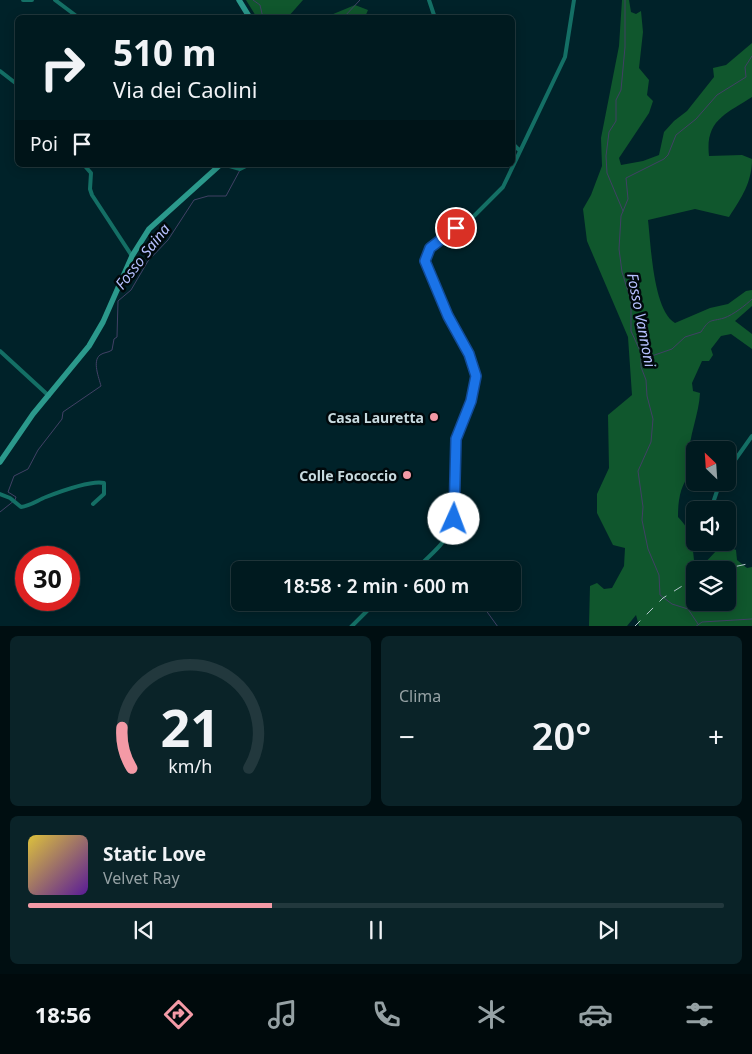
<!DOCTYPE html>
<html lang="it">
<meta charset="utf-8">
<style>
:root{--surface:#001a1f;--page:#0a2328;--text:#f1f3f6;--muted:#95a1a4;--line:#22383d;--accent:#f49aa6}
body{margin:0;font-family:"Noto Sans",sans-serif;background:var(--page);color:var(--text);height:100vh;display:flex;flex-direction:column;font-size:19px;white-space:nowrap}
*{box-sizing:border-box;margin:0}
p{font-size:16px;color:var(--muted)}
.icon{flex:none;width:28px;height:28px;fill:none;stroke:currentColor;stroke-width:2;stroke-linecap:round;stroke-linejoin:round}
.map{position:relative;height:626px;overflow:hidden}
.sheet{display:flex;flex-direction:column;gap:10px;padding:10px;background:#000e11;flex:1}
.sheet>*{flex:none}
.top-card{position:absolute;left:15px;top:15px;width:500px;height:152px;border-radius:8px;box-shadow:0 2px 12px #0003,0 0 0 1px var(--line);background:#001a1f;color:var(--text);overflow:hidden}
.needle{width:32px;rotate:335deg}
.controls{position:absolute;left:686px;top:441px;display:grid;gap:10px}
.controls a{display:grid;place-items:center;width:50px;height:50px;border-radius:8px;background:var(--surface);box-shadow:0 2px 12px #0003,0 0 0 1px var(--line);font-size:25px}
.speed{position:absolute;left:15px;top:546px;display:flex;gap:10px;font-size:25px;font-weight:700;text-align:center}
.speed>*{display:grid;place-content:center;width:65px;height:65px;border-radius:50%;background:var(--surface);box-shadow:0 2px 12px #0003,0 0 0 1px var(--line);line-height:1}
.speed .limit{border:8px solid #d22;background:#fff;color:#111}
.pin{position:absolute;display:grid;place-items:center;width:42px;height:42px;color:#fff;margin:-21px;border:2px solid #fff;border-radius:50%;box-shadow:0 1px 5px #0007}
.me{position:absolute;width:55px;margin:-28px;rotate:2deg;stroke-linejoin:round;filter:drop-shadow(0 0 4px #0008)}
.turn{display:flex;align-items:center;gap:18px;height:105px;padding:0 15px;font-size:22px}
.turn .icon{width:65px;height:65px;stroke-width:2.5}
.turn b{display:block;font-size:35px;line-height:42px}
.then{display:flex;align-items:center;height:48px;padding:0 15px;background:#0003;gap:10px;font-size:19px}
.big{font-size:38px;font-weight:600;line-height:1.1}
.sheet .card{flex:1;display:flex;flex-direction:column;justify-content:center;gap:8px;min-width:0;padding:0 18px;border-radius:8px;background:var(--page)}
.sheet .dial{align-items:center;gap:0}
.dial svg{height:130px;overflow:visible;fill:none;stroke:var(--line);stroke-width:7;stroke-linecap:round;text-anchor:middle}
.dial text{fill:var(--text);stroke:none}
.song{display:flex;align-items:center;gap:15px}
.cover{width:60px;height:60px;border-radius:8px;background:linear-gradient(135deg,hsl(50 70% 55%),hsl(270 70% 35%))}
.played{height:5px;border-radius:2px;background:linear-gradient(90deg,var(--accent) 35%,var(--line) 35%)}
.keys{display:flex;justify-content:space-around;direction:ltr}
.heat{display:flex;justify-content:space-between;align-items:center;font-size:28px;direction:ltr}
.sheet .tiles{flex:1;display:grid;gap:10px;grid-template-columns:1fr 1fr}
.card:last-child{grid-column:span 2}
.trip{position:absolute;left:231px;top:561px;width:290px;height:50px;border-radius:8px;background:var(--surface);box-shadow:0 2px 12px #0003,0 0 0 1px var(--line);font-weight:600;line-height:50px;text-align:center}
.menu{display:flex;height:80px;justify-content:space-around;align-items:center;background:#000a0c;color:var(--muted)}
.menu .icon{width:35px;height:35px}
.menu .selected{color:var(--accent)}
.menu b{font-size:22px;color:var(--text)}
.map>svg:first-child{display:block}
.forest{fill:#10572d;fill-rule:evenodd}
.lines{fill:none;stroke-linecap:round;stroke-linejoin:round}
.stream{stroke:#414165;stroke-width:1}
.street{stroke:#146f65;stroke-width:4}
.secondary{stroke:#2b998c;stroke-width:5.5}
.rail{stroke:#b2c7cc;stroke-width:1;stroke-dasharray:9 9;stroke-linecap:butt}
.route-casing{stroke:#114b97;stroke-width:12}
.route{stroke:#1a73e8;stroke-width:9}
.poi-dot{fill:#f49aa6;stroke:#00090c;stroke-width:2}
.labels{text-anchor:middle;dominant-baseline:central;stroke-width:5;stroke-linejoin:round;paint-order:stroke}
.poi-label{font-size:14px;font-weight:bold;fill:#c7dadf;stroke:#00090c;text-anchor:end}
.water-label{font-size:15px;font-style:italic;fill:#b5bffe;stroke:#00090c}
</style>
<div class="map">
<svg width="752" height="627" viewBox="0 0 752 627">
<rect width="100%" height="100%" fill="#002229"/>
<!-- forest -->
<path class="forest" d="M246,0H303L288,17L257,18Z
M622,0H629L631,12L636,14L641,11L643,32L639,68L649,80L647,95L653,101L649,113L619,158L621,165L643,161L659,155L664,132L674,121L687,111L714,77L713,68L726,65L752,43V97C726,114 705,120 709,156L742,155L752,159C752,182 742,197 729,217L695,209L648,220C651,245 653,310 675,323L710,308L728,304L746,291L752,290V306L735,321L752,334V349L731,334L721,336L711,349L713,355L709,361H702L692,383L693,391L700,393C699,419 683,447 691,473C680,485 678,501 678,517C694,533 692,546 695,568L701,567L717,550L727,546L736,550L737,560L747,568L752,567V626H639L636,615L627,626H589L590,586L597,583L604,589L612,588L624,566L625,548L613,545L597,513V494L609,468L608,415L632,395L628,337L587,241L583,209L591,195L602,166L601,138L619,46ZM695,570H728V602H695Z
M355,5L368,10L365,17H326Z"/>
<g class="lines">
<!-- stream -->
<path class="stream" d="M253,0L260,5L263,18
M343,18L360,0
M623,211L607,173L606,156L609,132L616,121V100L621,90L625,47V0
M643,359L672,349L685,337L701,332C710,318 710,322 724,318C733,315 746,305 752,299
M0,512L15,500L16,497L8,492L14,476L28,469L38,450L62,419L63,412L101,386C99,378 92,361 100,355C104,352 108,353 112,350L114,339L117,337L118,301L131,290L148,261L168,240L194,200L208,196H226L240,170
M480,602L498,627
M698,624L688,609L672,604L660,595L659,575L648,549L642,520L643,507L638,471L651,442L653,419L647,396L646,380L641,367V353L631,331V301L622,272L619,249L621,216L628,199L626,178L664,159L668,155L676,135L696,119L717,95L746,77L745,67L752,56
M695,627L702,622L752,619"/>
<!-- street -->
<path class="street" d="M23,0H32
M55,0L79,18
M429,0L435,18
M0,71L18,85
M512,143L520,151
M84,165L91,173L90,189L92,195L132,256
M226,165L240,169L248,165
M0,351L49,396
M728,470L752,436
M0,494L10,498L21,507C30,506 38,500 46,497C59,492 91,480 104,483V494L93,504
M714,500L720,482
M415,570C428,557 445,544 452,527C462,499 451,467 456,439C461,412 482,393 472,363C464,336 423,282 425,256L438,240L471,219L503,187L565,57L574,0
M351,627L376,602"/>
<!-- secondary -->
<path class="secondary" d="M239,0L250,18
M0,462L33,414L89,346L103,322L132,256L149,229L220,165"/>
<!-- rail -->
<path class="rail" d="M719,570L752,563
M634,627L663,598L695,578"/>
</g>
<g class="lines">
<defs>
<path id="route" d="M454,519L456,439L471,401L476,376L469,354L448,316L425,261L430,248L456,228"/>
</defs>
<!-- route casing -->
<use href="#route" class="route-casing"/>
<!-- route -->
<use href="#route" class="route"/>
</g>
<!-- markers -->
<g class="poi-dot">
<circle cx="434" cy="417" r="5"/>
<circle cx="407" cy="475" r="5"/>
</g>
<g class="labels">
<!-- poi labels -->
<g class="poi-label">
<text x="424" y="417">Casa Lauretta</text>
<text x="397" y="475">Colle Fococcio</text>
</g>
<!-- water labels -->
<g class="water-label">
<text transform="translate(142 256) rotate(-52)">Fosso Saina</text>
<text transform="translate(642 320) rotate(79)">Fosso Vannoni</text>
</g>
</g>
</svg>
<div class="controls">
<a><svg class="needle" viewBox="-14 -14 28 28"><path d="M0-13l5 13h-10z" fill="#e53935"/><path d="M0 13l5-13h-10z" fill="#95a1a4"/></svg></a>
<a><svg class="icon" aria-label="sound" viewBox="0 0 24 24"><path d="M4 9h4l5-4v14l-5-4H4zM17 9q2 3 0 6"/></svg></a>
<a><svg class="icon" aria-label="layers" viewBox="0 0 24 24"><path d="M12 4l9 5-9 5-9-5zM3 14l9 5 9-5"/></svg></a>
</div>
<div class="speed"><div class="limit">30</div></div>
<div class="pin" style="left:456px;top:228px;background:#d93025"><svg class="icon" aria-label="arrive" viewBox="0 0 24 24"><path d="M6 21V4h12l-3 4 3 4H6"/></svg></div>
<svg class="me" style="left:454px;top:519px" viewBox="-20 -20 40 40"><circle r="19" fill="#fff"/><path d="M0-13L10 11 0 6-10 11z" fill="#1a73e8"/></svg>
<div class="trip">18:58 · 2 min · 600 m</div>
<div class="top-card">
<div class="turn"><svg class="icon" aria-label="right" viewBox="0 0 24 24"><path d="M7 20v-9h11M14 6l5 5-5 5"/></svg><div><b>510 m</b>Via dei Caolini</div></div>
<div class="then">Poi<svg class="icon" aria-label="arrive" viewBox="0 0 24 24"><path d="M6 21V4h12l-3 4 3 4H6"/></svg></div>
</div>
</div>
<section class="sheet">
<div class="tiles">
<div class="card dial"><svg viewBox="0 0 100 80">
<path d="M14 69A42 42 0 1 1 86 69"/>
<path d="M14 69A42 42 0 0 1 8 44" stroke="#f49aa6"/>
<text x="50" y="56" font-size="32" font-weight="700">21</text>
<text x="50" y="72" font-size="11">km/h</text>
</svg></div>
<div class="card"><p>Clima</p>
<div class="heat"><a>−</a><b class="big">20°</b><a>+</a></div>
</div>
<div class="card">
<div class="song"><i class="cover"></i><div><b>Static Love</b><p>Velvet Ray</p></div></div>
<div class="played"></div>
<div class="keys"><svg class="icon" aria-label="previous" viewBox="0 0 24 24"><path d="M18 5L8 12l10 7zM5 5v14"/></svg><svg class="icon" aria-label="pause" viewBox="0 0 24 24"><path d="M8 5v14M16 5v14"/></svg><svg class="icon" aria-label="next" viewBox="0 0 24 24"><path d="M6 5l10 7-10 7zM19 5v14"/></svg></div>
</div>
</div>
</section>
<nav class="menu">
<b>18:56</b>
<svg class="icon selected" aria-label="directions" viewBox="0 0 24 24"><path d="M12 3l9 9-9 9-9-9zM9 14v-3h6M13 9l2 2-2 2"/></svg>
<svg class="icon" aria-label="music" viewBox="0 0 24 24"><path d="M9 18V5l10-2v13"/><circle cx="6" cy="18" r="3"/><circle cx="16" cy="16" r="3"/></svg>
<svg class="icon" aria-label="phone" viewBox="0 0 24 24"><path d="M5 4h4l2 5-3 2q2 4 5 5l2-3 5 2v4C11 20 4 13 5 4z"/></svg>
<svg class="icon" aria-label="climate" viewBox="0 0 24 24"><path d="M12 3v18M4 7l16 10M4 17L20 7"/></svg>
<svg class="icon" aria-label="car" viewBox="0 0 24 24"><path d="M5 17H2v-5l4-1 3-4h7l3 4 3 1v5h-3M9 17h6M6 11h13"/><circle cx="7" cy="17" r="2"/><circle cx="17" cy="17" r="2"/></svg>
<svg class="icon" aria-label="filters" viewBox="0 0 24 24"><path d="M4 7h16M4 17h16"/><circle cx="9" cy="7" r="2"/><circle cx="15" cy="17" r="2"/></svg>
</nav>
